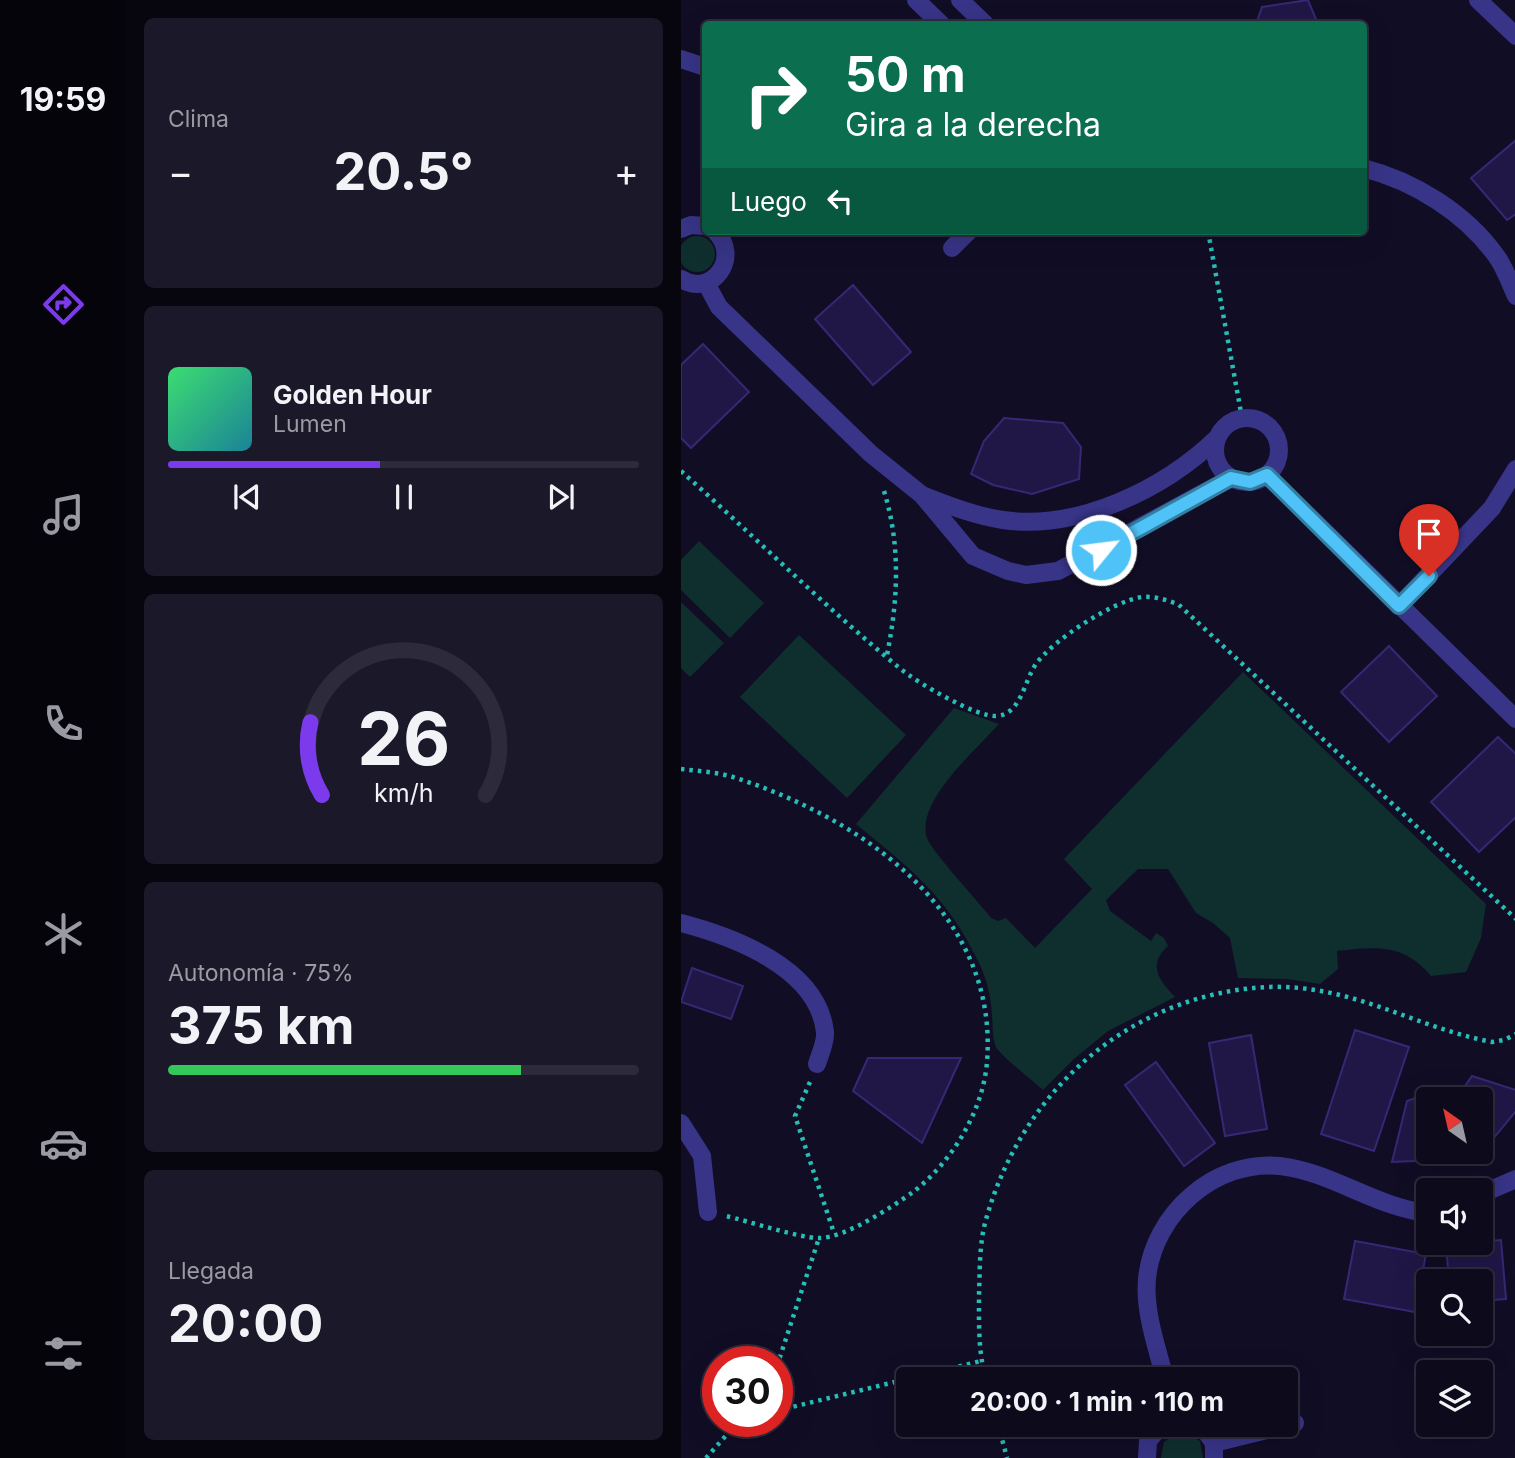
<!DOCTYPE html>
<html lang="es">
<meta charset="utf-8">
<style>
:root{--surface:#0d0a1c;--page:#1b1829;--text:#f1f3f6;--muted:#9a9aa3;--line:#2d2b3b;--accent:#7c3aed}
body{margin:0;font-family:Inter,sans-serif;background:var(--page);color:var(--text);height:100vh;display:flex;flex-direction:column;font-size:26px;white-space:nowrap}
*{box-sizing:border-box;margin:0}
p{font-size:23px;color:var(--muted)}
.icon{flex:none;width:38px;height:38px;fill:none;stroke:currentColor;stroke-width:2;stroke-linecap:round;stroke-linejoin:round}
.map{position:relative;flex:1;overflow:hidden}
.sheet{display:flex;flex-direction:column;gap:18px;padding:18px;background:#07060f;width:555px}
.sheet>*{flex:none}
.hud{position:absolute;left:21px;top:21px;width:665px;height:214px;border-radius:7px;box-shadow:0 7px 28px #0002,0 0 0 2px var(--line);background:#0b6e4f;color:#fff;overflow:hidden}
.needle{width:46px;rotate:326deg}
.fabs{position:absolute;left:735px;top:1087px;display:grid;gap:14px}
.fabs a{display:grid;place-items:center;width:77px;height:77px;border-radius:7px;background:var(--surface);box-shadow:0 7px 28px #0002,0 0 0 2px var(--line);font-size:35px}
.speed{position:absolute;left:21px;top:1346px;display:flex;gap:14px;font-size:35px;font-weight:700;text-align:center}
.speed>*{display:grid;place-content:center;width:91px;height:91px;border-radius:50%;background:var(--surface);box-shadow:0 7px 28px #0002,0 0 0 2px var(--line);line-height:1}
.speed .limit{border:10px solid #d22;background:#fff;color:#111}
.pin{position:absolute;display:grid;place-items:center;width:60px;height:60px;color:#fff;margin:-72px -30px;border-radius:50% 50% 50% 0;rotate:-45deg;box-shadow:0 0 7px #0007}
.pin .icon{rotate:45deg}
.me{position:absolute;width:77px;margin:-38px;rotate:61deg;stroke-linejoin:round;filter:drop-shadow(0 0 5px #0008)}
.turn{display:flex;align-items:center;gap:24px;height:147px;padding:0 28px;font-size:32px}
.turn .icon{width:91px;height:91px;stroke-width:2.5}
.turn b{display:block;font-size:49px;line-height:60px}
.then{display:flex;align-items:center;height:66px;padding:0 28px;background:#0003;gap:14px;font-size:26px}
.big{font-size:52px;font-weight:700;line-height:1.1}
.sheet .card{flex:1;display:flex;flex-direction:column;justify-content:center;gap:10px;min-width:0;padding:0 24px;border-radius:10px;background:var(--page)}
.sheet .dial{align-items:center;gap:0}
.dial svg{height:182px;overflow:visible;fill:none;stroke:var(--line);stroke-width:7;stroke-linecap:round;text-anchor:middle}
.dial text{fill:var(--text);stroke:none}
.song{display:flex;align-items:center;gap:21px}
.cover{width:84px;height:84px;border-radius:10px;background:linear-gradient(135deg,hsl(140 70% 55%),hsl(190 70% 35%))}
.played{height:7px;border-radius:4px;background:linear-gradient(90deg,var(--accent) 45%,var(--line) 45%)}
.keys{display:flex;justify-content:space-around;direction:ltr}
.heat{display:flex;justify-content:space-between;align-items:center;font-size:38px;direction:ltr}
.charge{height:10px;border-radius:5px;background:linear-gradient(90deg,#34c759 75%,var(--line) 0)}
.trip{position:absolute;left:215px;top:1367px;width:402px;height:70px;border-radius:7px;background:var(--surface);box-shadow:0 7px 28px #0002,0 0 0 2px var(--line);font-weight:700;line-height:70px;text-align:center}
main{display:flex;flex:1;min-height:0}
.menu{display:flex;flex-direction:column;width:126px;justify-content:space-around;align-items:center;background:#05040b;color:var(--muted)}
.menu .icon{width:49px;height:49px}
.menu .selected{color:var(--accent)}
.menu b{font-size:32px;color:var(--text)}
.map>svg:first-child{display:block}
.green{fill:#0f2f2e}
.building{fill:#211747;stroke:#372875;stroke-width:2}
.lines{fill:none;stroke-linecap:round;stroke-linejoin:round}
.path{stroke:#26beb6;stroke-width:4.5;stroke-dasharray:3.5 5;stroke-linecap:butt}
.minor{stroke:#383487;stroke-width:18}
.route-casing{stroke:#337fa1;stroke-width:18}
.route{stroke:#4fc3f7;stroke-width:12}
</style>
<main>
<nav class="menu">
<b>19:59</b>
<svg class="icon selected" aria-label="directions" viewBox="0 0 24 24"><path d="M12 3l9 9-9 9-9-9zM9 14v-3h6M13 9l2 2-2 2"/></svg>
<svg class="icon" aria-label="music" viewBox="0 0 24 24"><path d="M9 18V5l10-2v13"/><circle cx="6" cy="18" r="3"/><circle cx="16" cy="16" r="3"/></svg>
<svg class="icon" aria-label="phone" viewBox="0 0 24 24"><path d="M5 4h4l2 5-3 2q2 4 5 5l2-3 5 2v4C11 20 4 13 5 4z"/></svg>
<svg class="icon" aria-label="climate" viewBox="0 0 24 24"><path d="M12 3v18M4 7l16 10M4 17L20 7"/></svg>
<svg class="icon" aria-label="car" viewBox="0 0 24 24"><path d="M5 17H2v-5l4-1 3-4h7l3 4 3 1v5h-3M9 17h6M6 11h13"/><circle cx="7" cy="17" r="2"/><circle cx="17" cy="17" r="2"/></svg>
<svg class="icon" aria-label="filters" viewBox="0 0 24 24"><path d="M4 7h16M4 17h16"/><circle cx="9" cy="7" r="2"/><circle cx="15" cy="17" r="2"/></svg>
</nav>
<section class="sheet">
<div class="card"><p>Clima</p>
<div class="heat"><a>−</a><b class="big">20.5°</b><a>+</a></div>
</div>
<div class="card">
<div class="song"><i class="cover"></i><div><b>Golden Hour</b><p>Lumen</p></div></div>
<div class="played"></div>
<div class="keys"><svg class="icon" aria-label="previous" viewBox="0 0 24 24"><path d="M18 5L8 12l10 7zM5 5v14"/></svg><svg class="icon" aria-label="pause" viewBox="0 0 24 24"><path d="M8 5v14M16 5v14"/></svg><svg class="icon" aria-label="next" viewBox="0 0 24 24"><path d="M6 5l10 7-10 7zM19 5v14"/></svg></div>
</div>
<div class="card dial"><svg viewBox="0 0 100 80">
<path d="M14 69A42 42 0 1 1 86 69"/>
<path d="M14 69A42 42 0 0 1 9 37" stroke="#7c3aed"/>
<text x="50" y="56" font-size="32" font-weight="700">26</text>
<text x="50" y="72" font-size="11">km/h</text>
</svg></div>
<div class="card"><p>Autonomía · 75%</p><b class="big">375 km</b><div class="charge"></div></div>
<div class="card"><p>Llegada</p><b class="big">20:00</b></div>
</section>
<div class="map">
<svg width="835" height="1458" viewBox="0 0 835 1458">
<rect width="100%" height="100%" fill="#110d25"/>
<!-- green -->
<path class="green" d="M-2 254a18 18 0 1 1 36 0a18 18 0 1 1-36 0Z
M18,541L83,603L49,638L0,590V560Z
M0,602L43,643L9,677L0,668Z
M118,635L225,735L166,798L59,697Z
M562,672L805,904L800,938L785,972L750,976C722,943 696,947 656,951L657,969L639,984L606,979L557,978L549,938L532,923L515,913L487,869H457L425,900L429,911L470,941L475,933L483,938L487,946C466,965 478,980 494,997L427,1031L393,1059L362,1090C352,1081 319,1055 315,1047C311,1038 312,1025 311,1015C310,998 306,979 298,963C266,896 231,870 175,824L273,708L318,724C295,750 234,802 246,838C251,852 298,902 310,918L317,921L325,918L354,948L411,889L383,859Z
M500,1431L519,1441L522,1458H480L483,1442Z"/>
<!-- building -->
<path class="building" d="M627,0L637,24H575L581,7Z
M835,140V214L826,220L790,178Z
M172,285L230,352L192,385L134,319Z
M22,344L68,392L10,448L0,438V365Z
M323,418L382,423L400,447L398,479L351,494L312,485L290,474L303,441Z
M708,646L756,696L708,742L660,692Z
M817,737L835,754V817L798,852L750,802Z
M11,968L62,986L50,1019L0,1002Z
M674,1030L728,1047L693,1151L640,1134Z
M570,1035L586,1129L544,1136L528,1043Z
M187,1058H280L241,1143L172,1091Z
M475,1062L534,1143L503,1166L444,1085Z
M791,1076L835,1090V1111L797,1157L794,1152H800V1099H775Z
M758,1090L761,1099H747V1152H778L781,1159L711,1162L726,1101Z
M820,1240L825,1299L800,1301V1281H768L765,1244Z
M674,1241L745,1254L734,1312L663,1299Z"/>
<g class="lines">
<!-- path -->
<path class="path" d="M527,231L561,418
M0,471C73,536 144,607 221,670C237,683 295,717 315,716C340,715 343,681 355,664C372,640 432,601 461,597C474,596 485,600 497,604L835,919
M203,491C220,546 217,600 206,655
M0,769C17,771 36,772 52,777C180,818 318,912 306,1062C302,1111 271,1162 232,1192C211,1207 164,1238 138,1238C118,1238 67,1221 45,1216
M129,1082L114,1116L153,1233
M96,1366L138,1238
M305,1379C297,1352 298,1323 298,1295C299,1269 298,1241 306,1216C343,1088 451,994 586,987C672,984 732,1027 811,1042L823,1040L835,1034
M96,1405L107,1408L300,1361
M317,1424L326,1458
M25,1458L58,1421"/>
<!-- minor -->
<path class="minor" d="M235,0L260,24
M279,0L304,24
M797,0L835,36
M0,59L24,67
M682,168C733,181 785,213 816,257C824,268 829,283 835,296
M0,229L10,225L24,226
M271,248L288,231
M0,279C31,298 61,257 34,231
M25,283L38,307L190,454L241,495L292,556L327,571L345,575L377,571L550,478
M534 450a32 32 0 1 1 64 0a32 32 0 1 1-64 0Z
M586,475L835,719
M241,495C267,505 294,516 322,520C397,531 483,489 536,438
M718,606L811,508L835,469
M0,923C53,937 137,968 144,1032C145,1042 139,1054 136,1064
M0,1123L21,1156L27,1212
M800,1194L835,1179
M484,1379C476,1347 463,1312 466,1279C472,1214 534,1159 599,1166C651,1172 696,1208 747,1213
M519,1424L533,1443V1458
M533,1443L614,1423
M466,1458L467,1441L481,1424"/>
</g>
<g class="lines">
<defs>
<path id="route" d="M420,550L550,478L569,482L586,475L718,606L748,576"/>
</defs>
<!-- route casing -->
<use href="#route" class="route-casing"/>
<!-- route -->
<use href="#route" class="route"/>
</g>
</svg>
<div class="fabs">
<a><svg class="needle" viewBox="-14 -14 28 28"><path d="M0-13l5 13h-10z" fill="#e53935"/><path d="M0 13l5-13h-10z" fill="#9a9aa3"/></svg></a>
<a><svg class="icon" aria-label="sound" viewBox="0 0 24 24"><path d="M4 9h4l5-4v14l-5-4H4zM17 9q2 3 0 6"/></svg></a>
<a><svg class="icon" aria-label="search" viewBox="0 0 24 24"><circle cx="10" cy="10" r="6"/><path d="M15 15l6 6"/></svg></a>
<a><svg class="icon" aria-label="layers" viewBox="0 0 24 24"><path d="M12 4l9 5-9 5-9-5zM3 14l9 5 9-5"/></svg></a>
</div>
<div class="speed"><div class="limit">30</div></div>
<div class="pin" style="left:748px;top:576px;background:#d93025"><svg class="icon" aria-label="arrive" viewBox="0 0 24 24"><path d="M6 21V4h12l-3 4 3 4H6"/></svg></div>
<svg class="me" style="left:420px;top:550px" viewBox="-20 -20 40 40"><circle r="17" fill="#4fc3f7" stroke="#fff" stroke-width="3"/><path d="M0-11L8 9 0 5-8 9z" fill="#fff"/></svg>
<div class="trip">20:00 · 1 min · 110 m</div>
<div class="hud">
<div class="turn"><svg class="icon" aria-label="right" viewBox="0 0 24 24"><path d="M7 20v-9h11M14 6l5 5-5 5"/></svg><div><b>50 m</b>Gira a la derecha</div></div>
<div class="then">Luego<svg class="icon" aria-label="left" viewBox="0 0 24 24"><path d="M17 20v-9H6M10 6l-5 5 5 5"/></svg></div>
</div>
</div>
</main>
